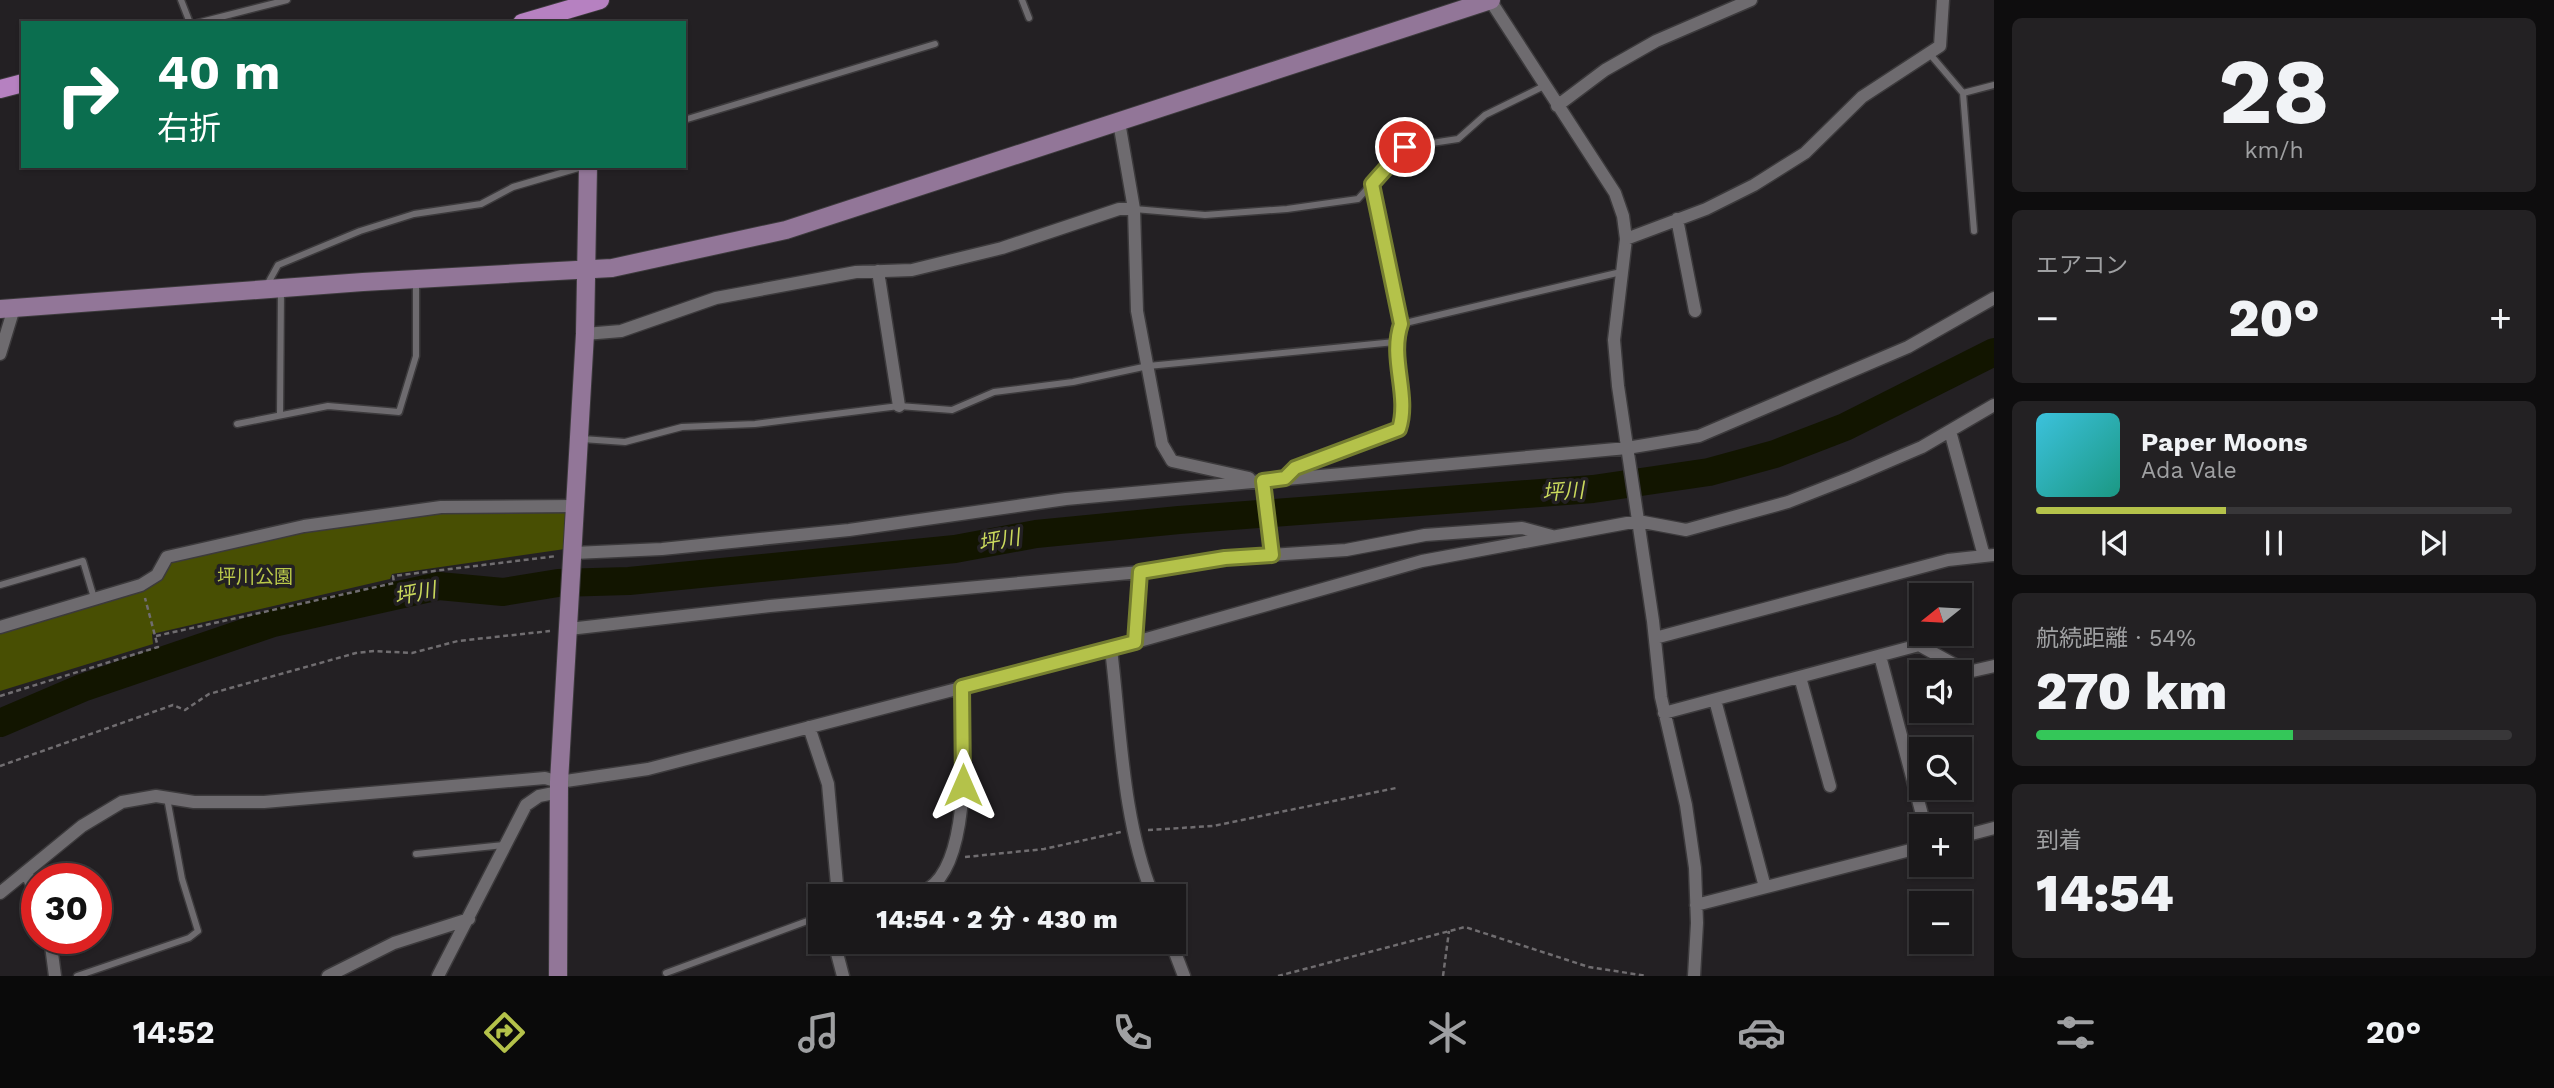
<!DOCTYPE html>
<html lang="ja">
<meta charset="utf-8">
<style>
:root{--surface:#1a181a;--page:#232123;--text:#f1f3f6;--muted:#9fa0a2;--line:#383739;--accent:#b4c24a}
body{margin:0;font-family:"Work Sans","Noto Sans JP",sans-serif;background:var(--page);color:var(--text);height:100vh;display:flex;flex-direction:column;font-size:26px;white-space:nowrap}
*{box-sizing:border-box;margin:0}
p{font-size:23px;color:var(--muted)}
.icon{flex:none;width:38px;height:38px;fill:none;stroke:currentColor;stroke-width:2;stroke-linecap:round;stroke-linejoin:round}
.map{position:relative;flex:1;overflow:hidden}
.sheet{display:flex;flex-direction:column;gap:18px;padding:18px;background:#0e0d0e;width:560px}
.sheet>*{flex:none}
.guide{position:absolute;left:21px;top:21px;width:665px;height:147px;border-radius:0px;box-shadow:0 2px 5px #0004,0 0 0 2px var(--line);background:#0b6e4f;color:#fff;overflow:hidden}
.needle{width:46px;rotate:252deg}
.buttons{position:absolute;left:1909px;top:583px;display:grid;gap:14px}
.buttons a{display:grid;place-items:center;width:63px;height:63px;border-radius:0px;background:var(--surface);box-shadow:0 2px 5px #0004,0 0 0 2px var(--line);font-size:35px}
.speed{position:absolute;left:21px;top:863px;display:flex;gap:14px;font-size:35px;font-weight:700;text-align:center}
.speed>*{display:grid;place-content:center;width:91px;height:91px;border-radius:50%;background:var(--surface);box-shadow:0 2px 5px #0004,0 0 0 2px var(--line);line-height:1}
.speed .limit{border:10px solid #d22;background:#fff;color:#111}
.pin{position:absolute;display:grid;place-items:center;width:60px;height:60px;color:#fff;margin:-30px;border:4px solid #fff;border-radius:50%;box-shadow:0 2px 7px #0007}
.me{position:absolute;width:77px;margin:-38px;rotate:0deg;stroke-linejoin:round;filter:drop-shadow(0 0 5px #0008)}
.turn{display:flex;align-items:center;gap:24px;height:147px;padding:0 21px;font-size:32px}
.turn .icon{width:91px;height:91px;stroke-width:2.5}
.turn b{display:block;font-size:49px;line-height:60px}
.big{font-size:52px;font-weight:800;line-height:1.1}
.sheet .tile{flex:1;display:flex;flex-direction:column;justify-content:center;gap:10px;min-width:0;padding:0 24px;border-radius:10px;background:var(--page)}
.sheet .dial{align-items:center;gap:0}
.dial b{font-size:91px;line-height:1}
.song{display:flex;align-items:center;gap:21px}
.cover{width:84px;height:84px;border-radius:10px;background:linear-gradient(135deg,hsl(190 70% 55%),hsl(170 70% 35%))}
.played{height:7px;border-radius:4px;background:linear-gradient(90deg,var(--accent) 40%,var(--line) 40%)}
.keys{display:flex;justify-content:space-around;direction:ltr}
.heat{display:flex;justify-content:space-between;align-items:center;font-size:38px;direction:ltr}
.charge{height:10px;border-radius:5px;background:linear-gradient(90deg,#34c759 54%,var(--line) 0)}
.trip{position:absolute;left:808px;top:884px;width:378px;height:70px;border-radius:0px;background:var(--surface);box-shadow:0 2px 5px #0004,0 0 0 2px var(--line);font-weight:800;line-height:70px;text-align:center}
.dock{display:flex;height:112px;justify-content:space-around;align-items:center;background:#0a0a0a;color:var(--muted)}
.dock .icon{width:49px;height:49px}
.dock .active{color:var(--accent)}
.dock b{font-size:32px;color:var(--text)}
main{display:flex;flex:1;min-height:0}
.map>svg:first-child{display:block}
.green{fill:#484f03}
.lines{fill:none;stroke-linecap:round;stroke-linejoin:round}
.river{stroke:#121500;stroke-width:28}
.lane-casing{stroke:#3c3a3c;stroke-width:9}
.street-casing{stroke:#3c3a3c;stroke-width:15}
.secondary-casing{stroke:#3c3a3c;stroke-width:20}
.primary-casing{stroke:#3c3a3c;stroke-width:20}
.path{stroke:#706d70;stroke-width:2.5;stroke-dasharray:5 3.5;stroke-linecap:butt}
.lane{stroke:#6e6b6f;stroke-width:6}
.street{stroke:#6e6b6f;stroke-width:12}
.secondary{stroke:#927698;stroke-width:18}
.primary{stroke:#b681c1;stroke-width:18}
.route-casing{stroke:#757e30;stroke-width:18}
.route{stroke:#b4c24a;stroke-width:12}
.labels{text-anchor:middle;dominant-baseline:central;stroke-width:7;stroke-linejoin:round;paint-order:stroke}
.park-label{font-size:19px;fill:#bac94a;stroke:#232023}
.water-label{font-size:21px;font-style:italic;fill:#cad95c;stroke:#232023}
</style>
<main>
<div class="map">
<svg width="1994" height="976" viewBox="0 0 1994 976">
<rect width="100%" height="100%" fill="#232023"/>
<!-- green -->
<path class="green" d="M567,509L565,549L392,574L390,579L152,634L153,644L0,691V631L151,586L173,560L303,530L441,510Z"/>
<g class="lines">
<!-- river -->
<path class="river" d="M0,723L82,688L273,623L439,586L503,592L558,583L629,581L955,549L1036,534L1179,520L1593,489L1709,472L1775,454L1845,427L1994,352"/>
<defs>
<path id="lane" d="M181,0L190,23
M1022,0L1029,18
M197,23L287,0
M1929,53L1963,93L1974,231
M1963,93L1994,85
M684,120L935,44
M1134,209L1205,215L1287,209L1358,199L1405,147L1458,139L1485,115L1544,86
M267,285L278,265L360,231L414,214L481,204L513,187L585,166
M1401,324L1621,272
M280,415L281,291
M237,424L328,406L399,412L416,356V281
M582,439L625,442L682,427L755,424L899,406L952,410L994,392L1073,382L1148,366L1395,342
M1287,477L1295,468L1399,429C1410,395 1390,359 1401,324L1372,184
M0,585L83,561L94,598
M416,854L504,845
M666,973L821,916
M77,976L189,938L198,931L182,879L167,798"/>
<path id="street" d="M1490,0L1615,193L1623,216L1626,239L1614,340L1618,386L1653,621L1661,697L1686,805L1695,868L1697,923L1694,976
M1557,106L1605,70L1656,41L1751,0
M1119,122L1134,209L1137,311L1162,444L1172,461L1249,478
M1677,219L1695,311
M1626,239L1706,209L1754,185L1805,153L1862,97L1940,46L1943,0
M878,271L899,406
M585,334L621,331L716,298L856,272L912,270L1002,248L1119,209H1134
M0,354L14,308
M1950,431L1984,556
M1263,481L1271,555
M574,553L662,549L849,530L1066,499L1627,448L1699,436L1908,347L1994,298
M0,627L141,585L157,575L167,557L304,526L441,507L576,506
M569,629L770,606L1140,572L1225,558L1346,550L1425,535L1522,528L1552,536
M1655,638L1948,560L1994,555
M1135,642L1140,572
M1111,649C1121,731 1122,819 1153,896
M1880,656L1925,826
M1800,677L1830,786
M1715,700L1765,887
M1664,713L1919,645L1968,672L1994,666
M809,727L828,784L838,896
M1960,837L1994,828
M26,872L37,896
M0,893L82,826L122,802L156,796L194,802H264L545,778L559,782L648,769L1111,649L1422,561L1638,521L1686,530L1788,502L1852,477L1922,447L1994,405
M907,896C913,894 922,892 928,889C973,860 963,735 962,687
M1696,905L1922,847
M50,938L55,976
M834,942L843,976
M1171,942L1184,976
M328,976L394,943L469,919
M438,976L526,805L539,796L559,792"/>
<path id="secondary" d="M0,309L363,282L612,268L786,230L1491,0
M558,976L559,782L585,334L588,166"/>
<path id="primary" d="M522,23L600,0
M0,89L23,83"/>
</defs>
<!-- lane casing -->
<use href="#lane" class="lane-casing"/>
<!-- street casing -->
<use href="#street" class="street-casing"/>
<!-- secondary casing -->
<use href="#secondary" class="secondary-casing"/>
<!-- primary casing -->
<use href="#primary" class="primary-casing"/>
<!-- path -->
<path class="path" d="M156,636L394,583L393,576L557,556
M0,696L158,647L145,598
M0,766L173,705L185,710L209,694L356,653L374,651L412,653L458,641L550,631
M1148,830L1213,826L1396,788
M965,857L1044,849L1121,832
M1278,976L1465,927L1589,967L1647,976
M1443,976L1449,931"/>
<!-- lane -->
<use href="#lane" class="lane"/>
<!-- street -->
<use href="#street" class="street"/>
<!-- secondary -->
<use href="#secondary" class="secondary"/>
<!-- primary -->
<use href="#primary" class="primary"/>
</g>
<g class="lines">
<defs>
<path id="route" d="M963,785L962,687L1135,642L1140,572L1225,558L1272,555L1263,481L1285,478L1295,468L1399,429C1410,395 1389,359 1401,324L1372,184L1405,147"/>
</defs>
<!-- route casing -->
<use href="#route" class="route-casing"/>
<!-- route -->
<use href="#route" class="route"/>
</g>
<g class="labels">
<!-- park labels -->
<g class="park-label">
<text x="255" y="576">坪川公園</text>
</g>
<!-- water labels -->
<g class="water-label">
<text transform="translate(1563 491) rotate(-4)">坪川</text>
<text transform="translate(999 540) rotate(-10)">坪川</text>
<text transform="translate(415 593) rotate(-11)">坪川</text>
</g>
</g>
</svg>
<div class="buttons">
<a><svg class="needle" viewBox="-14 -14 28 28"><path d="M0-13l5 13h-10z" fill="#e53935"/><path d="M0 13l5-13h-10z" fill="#9fa0a2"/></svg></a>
<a><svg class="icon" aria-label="sound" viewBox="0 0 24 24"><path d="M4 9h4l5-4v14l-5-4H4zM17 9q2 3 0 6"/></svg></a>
<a><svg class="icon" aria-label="search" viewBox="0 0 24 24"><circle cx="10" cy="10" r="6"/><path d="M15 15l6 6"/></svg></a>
<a>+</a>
<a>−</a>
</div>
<div class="speed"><div class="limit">30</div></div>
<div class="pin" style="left:1405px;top:147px;background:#d93025"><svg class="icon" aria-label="arrive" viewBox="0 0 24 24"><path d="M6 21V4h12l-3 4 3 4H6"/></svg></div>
<svg class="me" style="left:963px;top:785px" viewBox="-20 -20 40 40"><path d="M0-17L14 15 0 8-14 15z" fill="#b4c24a" stroke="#fff" stroke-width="4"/></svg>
<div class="trip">14:54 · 2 分 · 430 m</div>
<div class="guide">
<div class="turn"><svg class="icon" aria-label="right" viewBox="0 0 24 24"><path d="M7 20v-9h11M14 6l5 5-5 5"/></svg><div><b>40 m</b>右折</div></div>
</div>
</div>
<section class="sheet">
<div class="tile dial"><b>28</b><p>km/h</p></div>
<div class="tile"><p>エアコン</p>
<div class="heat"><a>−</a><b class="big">20°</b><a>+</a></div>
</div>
<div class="tile">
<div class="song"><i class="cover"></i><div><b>Paper Moons</b><p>Ada Vale</p></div></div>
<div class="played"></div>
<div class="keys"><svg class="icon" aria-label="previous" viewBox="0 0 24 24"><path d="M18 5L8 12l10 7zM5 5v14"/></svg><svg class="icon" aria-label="pause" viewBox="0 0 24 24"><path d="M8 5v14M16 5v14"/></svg><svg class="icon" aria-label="next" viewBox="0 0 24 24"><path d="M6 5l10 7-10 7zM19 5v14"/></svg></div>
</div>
<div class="tile"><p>航続距離 · 54%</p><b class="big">270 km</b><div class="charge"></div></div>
<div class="tile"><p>到着</p><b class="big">14:54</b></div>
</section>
</main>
<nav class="dock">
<b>14:52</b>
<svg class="icon active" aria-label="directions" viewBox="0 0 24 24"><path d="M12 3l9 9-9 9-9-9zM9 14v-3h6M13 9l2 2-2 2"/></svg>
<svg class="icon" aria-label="music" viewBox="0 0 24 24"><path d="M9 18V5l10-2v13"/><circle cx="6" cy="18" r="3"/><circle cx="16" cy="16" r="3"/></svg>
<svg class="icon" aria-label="phone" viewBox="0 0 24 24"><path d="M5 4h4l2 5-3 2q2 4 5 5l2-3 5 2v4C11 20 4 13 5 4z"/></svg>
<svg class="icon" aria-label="climate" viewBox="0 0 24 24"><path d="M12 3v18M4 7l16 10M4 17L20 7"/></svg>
<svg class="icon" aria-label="car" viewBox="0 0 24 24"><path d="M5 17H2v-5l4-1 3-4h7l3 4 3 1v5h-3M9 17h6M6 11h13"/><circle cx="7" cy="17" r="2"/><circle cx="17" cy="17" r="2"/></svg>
<svg class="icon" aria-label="filters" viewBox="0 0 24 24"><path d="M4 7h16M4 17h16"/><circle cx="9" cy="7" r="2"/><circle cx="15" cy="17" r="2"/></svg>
<b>20°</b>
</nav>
